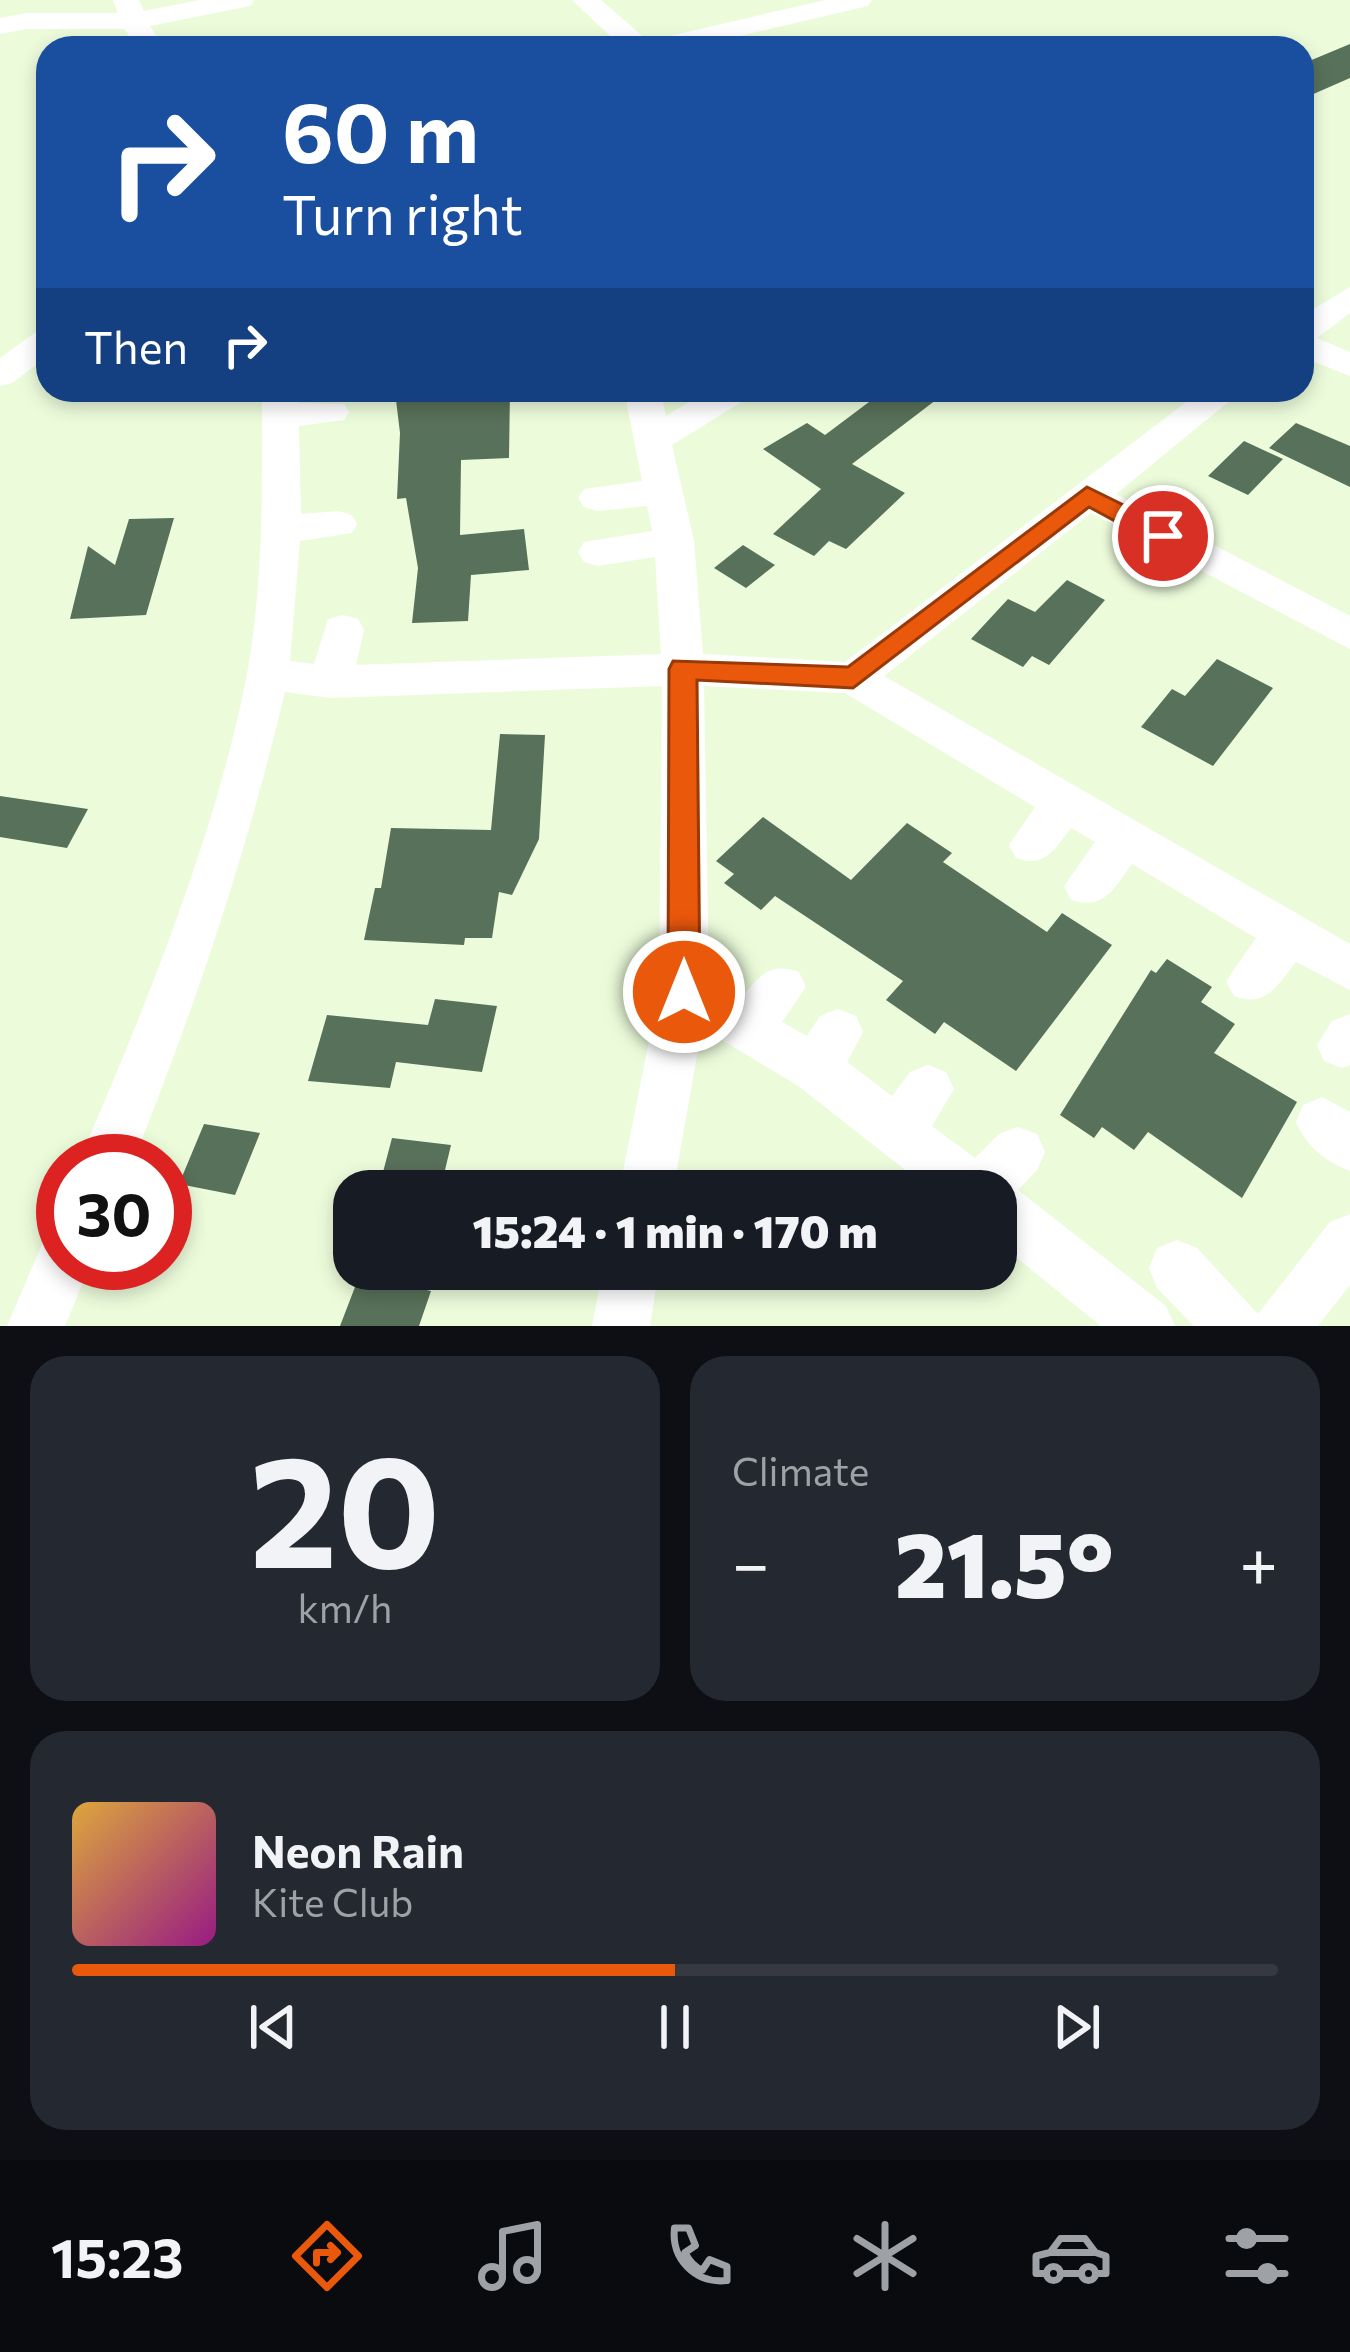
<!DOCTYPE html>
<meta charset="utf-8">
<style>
:root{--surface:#171b24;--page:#242831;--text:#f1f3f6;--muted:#9ea1a6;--line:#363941;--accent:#ea580c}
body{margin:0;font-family:Commissioner,sans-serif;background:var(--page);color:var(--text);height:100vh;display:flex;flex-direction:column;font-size:45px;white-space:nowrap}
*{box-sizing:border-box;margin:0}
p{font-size:39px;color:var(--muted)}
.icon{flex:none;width:66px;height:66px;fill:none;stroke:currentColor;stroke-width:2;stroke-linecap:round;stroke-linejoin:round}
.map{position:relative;height:1326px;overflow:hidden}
.panel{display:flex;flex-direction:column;gap:30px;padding:30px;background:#0d0f14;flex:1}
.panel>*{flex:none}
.banner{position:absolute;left:36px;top:36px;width:1278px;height:366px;border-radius:36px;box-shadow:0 6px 18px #0003;background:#1a4fa0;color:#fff;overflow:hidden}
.speed{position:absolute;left:36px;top:1134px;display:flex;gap:24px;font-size:60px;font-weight:700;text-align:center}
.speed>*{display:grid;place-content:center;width:156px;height:156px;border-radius:50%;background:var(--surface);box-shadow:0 6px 18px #0003;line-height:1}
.speed .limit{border:18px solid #d22;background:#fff;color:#111}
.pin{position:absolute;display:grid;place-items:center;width:102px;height:102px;color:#fff;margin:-51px;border:6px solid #fff;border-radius:50%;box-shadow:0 3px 12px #0007}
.me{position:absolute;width:132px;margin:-66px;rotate:0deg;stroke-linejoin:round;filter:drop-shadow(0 0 9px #0008)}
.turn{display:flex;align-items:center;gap:42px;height:252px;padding:0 48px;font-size:54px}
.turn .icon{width:156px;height:156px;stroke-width:2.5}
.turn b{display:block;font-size:84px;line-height:102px}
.then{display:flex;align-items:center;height:114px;padding:0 48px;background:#0003;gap:24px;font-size:45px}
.big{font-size:90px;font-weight:800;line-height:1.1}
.panel .card{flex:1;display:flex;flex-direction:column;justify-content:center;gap:18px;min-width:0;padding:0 42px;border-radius:36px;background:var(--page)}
.panel .dial{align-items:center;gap:0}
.dial b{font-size:156px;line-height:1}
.song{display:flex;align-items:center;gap:36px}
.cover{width:144px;height:144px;border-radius:18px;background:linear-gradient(135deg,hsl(40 70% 55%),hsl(310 70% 35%))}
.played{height:12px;border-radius:6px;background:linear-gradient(90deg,var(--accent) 50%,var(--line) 50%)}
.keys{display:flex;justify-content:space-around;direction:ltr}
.heat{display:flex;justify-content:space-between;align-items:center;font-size:66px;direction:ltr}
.panel .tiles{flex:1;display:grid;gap:30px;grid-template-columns:1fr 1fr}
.card:last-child{grid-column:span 2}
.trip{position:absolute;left:333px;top:1170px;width:684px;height:120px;border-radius:36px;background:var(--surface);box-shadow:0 6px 18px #0003;font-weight:800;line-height:120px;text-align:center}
.menu{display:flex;height:192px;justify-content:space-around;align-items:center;background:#090b0e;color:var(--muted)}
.menu .icon{width:84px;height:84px}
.menu .current{color:var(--accent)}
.menu b{font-size:54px;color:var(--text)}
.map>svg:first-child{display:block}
.building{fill:#58715a}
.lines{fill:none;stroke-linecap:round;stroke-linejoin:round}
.minor{fill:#fff;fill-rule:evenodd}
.route{fill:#ea580c;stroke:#983908;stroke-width:3}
</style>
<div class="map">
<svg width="1350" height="1326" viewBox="0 0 1350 1326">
<rect width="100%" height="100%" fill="#ecfcdb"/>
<!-- building -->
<path class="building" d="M1350,44V78L1302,99V64Z
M406,390H510L509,458L461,460L460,535L524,529L529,570L471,575L468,621L412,623L418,568L406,498L397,499L400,433L396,400L408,398Z
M885,390H949L852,464L905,493L846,549L829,541L814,556L773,534L821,489L763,449L807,423L825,435Z
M1296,423L1350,446V487L1269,448Z
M1244,441L1283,459L1248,495L1208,476Z
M174,518L146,615L70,619L88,546L115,565L129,519Z
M743,545L775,565L746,588L714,568Z
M1067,580L1105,600L1049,665L1032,656L1023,667L971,639L1008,599L1035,612Z
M1217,659L1273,688L1213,766L1141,727L1172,689L1185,696Z
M500,734L545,735L539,839L512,895L499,892L492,938H465L464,945L364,940L375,888H381L391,828L491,830Z
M0,796L88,809L67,848L0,837Z
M763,817L851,880L907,823L952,853L943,862L1047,932L1062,913L1112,945L1016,1071L944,1022L935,1034L886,1000L903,981L775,896L761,910L724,883L734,874L716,861Z
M1167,959L1212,987L1201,1002L1235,1024L1214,1053L1297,1102L1242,1198L1148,1132L1134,1150L1102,1127L1094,1138L1060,1115L1151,970L1156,973Z
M435,999L497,1006L482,1072L396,1062L390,1088L308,1081L327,1015L428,1025Z
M204,1124L260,1133L235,1195L179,1184Z
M392,1138L451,1145L440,1191H378Z
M360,1274L431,1291L419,1326H340Z"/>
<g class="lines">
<!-- minor -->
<path class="minor" d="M113,0H139L144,11L200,0H254L250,6L150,26L164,48H136L125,29H27L0,34V18L27,13H118Z
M572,0H601L648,41L825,0H872L868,6L688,48H623Z
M1350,287V313L1317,338L1350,352V376L1302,357V316Z
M48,329V356L12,383L0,386V358L36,332Z
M262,390H298V403L344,404L349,412L344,420L299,426L301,514L338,511L352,515L357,524L352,533L300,541L290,661L314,664L328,619L343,615L358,619L364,630L356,665L661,654L655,557L598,566L584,562L578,552L584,542L652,531L647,506L597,511L584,507L578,498L584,489L642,481L624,390H660L666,416L709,390H753L748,398L672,445L694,541L703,654L845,662L1202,390H1243L1116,494L1350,616V649L1091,513L884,676L1350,944V990L1296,962C1277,986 1266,1008 1234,996L1226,981L1256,938L1132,864C1114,888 1104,911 1071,900L1064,886L1095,842L1071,828C1054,850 1045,868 1016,858L1009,845L1035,807L845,693L704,686L709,980L741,998C759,977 769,961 799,972L806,987L782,1022L807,1036L820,1016L838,1009L856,1016L863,1032L847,1062L892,1096L910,1072L928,1065L946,1072L954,1089L932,1126L975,1158L999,1134L1018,1127L1037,1134L1045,1152L1037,1170L1018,1190L1166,1306L1175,1326H1101L996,1241V1191H932L797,1085L702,1028L673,1191H619L659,991L662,686L331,698L285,692C247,852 195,1008 133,1161H79C143,1013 217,832 247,674C264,581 262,485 262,390Z
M1350,1014V1065L1342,1068L1324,1061L1317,1045L1332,1021Z
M1322,1097L1350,1112V1171C1325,1161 1307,1147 1296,1122L1303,1105Z
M1350,1214V1285L1318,1326H1194L1157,1288L1149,1268L1157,1248L1177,1240L1197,1248L1258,1314L1330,1222Z
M63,1234V1263H91L65,1326H7L43,1242Z
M603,1269H659L650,1326H592Z"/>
</g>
<!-- route -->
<path class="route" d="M1087,487L1172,529L1176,536L1163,544L1154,542L1089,507L853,688L697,680L700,992L695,1002L684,1006L672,1002L668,992L669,669L673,661L848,667Z"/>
</svg>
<div class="speed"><div class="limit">30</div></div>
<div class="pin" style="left:1163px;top:536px;background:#d93025"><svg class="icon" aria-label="arrive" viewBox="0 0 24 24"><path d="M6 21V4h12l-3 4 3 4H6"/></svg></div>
<svg class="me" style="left:684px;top:992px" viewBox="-20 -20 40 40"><circle r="17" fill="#ea580c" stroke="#fff" stroke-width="3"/><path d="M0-11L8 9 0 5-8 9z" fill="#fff"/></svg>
<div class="trip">15:24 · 1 min · 170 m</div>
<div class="banner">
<div class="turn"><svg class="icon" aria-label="right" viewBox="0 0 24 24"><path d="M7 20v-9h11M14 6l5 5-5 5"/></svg><div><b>60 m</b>Turn right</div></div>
<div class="then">Then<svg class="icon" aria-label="right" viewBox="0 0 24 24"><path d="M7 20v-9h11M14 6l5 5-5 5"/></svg></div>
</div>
</div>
<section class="panel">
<div class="tiles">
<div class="card dial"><b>20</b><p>km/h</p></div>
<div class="card"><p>Climate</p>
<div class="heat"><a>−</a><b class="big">21.5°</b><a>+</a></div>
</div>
<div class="card">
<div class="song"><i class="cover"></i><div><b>Neon Rain</b><p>Kite Club</p></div></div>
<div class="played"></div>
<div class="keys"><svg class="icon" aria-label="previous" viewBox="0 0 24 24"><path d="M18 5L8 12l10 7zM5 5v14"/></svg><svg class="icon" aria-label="pause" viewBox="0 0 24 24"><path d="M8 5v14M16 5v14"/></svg><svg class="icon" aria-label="next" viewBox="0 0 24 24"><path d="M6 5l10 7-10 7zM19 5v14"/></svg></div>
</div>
</div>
</section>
<nav class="menu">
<b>15:23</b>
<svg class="icon current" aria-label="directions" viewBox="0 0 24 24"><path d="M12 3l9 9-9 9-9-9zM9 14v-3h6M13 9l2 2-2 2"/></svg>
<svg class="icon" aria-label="music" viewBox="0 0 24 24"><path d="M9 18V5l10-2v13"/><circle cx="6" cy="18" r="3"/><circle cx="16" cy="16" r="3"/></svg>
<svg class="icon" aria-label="phone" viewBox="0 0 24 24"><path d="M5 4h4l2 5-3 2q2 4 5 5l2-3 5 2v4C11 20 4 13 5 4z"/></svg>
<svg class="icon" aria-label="climate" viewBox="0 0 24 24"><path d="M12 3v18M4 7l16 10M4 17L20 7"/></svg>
<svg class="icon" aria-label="car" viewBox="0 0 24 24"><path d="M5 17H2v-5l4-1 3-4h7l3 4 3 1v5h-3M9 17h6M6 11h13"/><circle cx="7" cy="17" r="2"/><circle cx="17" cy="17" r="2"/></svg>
<svg class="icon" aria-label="filters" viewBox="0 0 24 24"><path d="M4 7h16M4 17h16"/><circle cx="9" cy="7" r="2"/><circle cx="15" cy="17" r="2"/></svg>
</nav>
